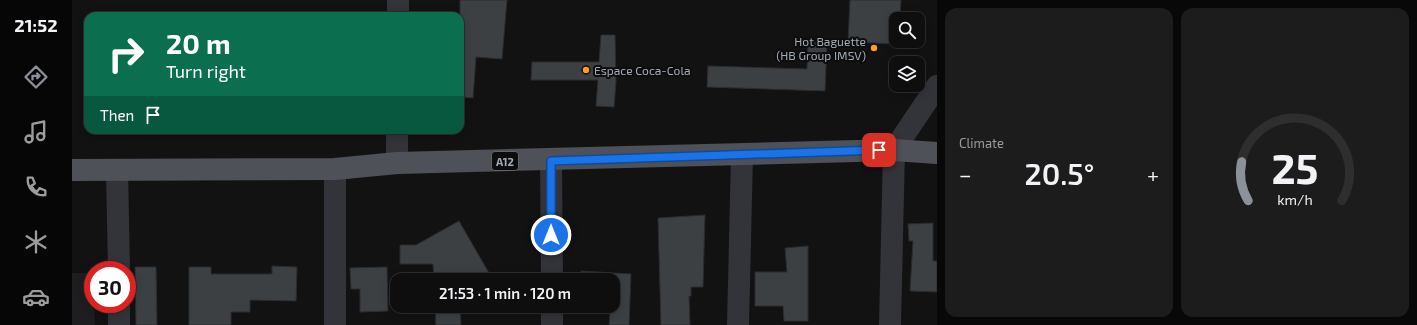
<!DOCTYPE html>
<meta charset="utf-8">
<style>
:root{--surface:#0e0e0e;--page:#1c1c1c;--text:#f1f3f6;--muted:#9b9c9e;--line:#2e2e2e;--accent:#8c9099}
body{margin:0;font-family:"Exo 2",sans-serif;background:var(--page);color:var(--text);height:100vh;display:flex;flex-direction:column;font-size:15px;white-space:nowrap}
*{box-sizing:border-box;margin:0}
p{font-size:13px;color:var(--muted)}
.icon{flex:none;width:22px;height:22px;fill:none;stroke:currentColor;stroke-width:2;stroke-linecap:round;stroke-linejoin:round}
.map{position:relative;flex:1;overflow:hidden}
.drawer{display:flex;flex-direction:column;gap:8px;padding:8px;background:#080808;width:480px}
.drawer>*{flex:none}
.banner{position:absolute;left:12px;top:12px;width:380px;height:122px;border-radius:12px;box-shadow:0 2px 10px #0003,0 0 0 1px var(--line);background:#0b6e4f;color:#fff;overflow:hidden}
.fabs{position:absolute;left:817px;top:12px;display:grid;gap:8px}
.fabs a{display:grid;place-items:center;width:36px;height:36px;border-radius:8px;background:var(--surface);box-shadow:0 2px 10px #0003,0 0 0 1px var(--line);font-size:20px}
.speed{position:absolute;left:12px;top:261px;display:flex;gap:8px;font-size:20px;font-weight:700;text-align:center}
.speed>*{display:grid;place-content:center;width:52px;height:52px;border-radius:50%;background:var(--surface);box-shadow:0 2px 10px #0003,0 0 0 1px var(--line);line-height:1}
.speed .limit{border:6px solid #d22;background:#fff;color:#111}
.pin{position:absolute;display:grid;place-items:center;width:34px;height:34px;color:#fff;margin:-17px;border-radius:8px;box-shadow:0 2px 6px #0006}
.me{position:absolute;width:44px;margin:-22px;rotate:0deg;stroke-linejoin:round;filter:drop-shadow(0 0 3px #0008)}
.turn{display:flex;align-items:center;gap:14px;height:84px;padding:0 16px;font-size:18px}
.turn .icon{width:52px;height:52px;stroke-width:2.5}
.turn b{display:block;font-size:28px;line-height:34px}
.then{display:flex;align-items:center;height:38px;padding:0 16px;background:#0003;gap:8px;font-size:15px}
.big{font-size:30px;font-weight:600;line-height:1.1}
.drawer .widget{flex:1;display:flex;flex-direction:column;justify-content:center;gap:6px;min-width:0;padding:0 14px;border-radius:12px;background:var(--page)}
.drawer .dial{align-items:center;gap:0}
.dial svg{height:104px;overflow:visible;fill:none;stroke:var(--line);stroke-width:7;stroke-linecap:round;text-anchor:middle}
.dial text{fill:var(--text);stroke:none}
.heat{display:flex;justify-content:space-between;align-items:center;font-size:22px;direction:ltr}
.drawer .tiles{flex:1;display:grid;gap:8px;grid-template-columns:repeat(2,1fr)}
.trip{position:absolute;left:318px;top:273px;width:230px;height:40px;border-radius:12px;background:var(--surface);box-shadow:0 2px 10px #0003,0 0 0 1px var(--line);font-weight:600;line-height:40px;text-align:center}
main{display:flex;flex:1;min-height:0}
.menu{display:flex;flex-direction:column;width:72px;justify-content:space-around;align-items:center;background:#060606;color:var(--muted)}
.menu .icon{width:28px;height:28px}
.menu .on{color:var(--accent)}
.menu b{font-size:18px;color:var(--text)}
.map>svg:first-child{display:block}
.built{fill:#1e1e20}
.building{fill:#3d4043;stroke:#2b2c30}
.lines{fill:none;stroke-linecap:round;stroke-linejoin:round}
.minor{stroke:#323439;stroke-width:22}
.tertiary{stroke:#323439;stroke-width:22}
.primary{stroke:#4e5158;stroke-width:22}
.route-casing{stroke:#114b97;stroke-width:10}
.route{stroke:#1a73e8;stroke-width:7}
.poi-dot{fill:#ff9d1e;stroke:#0d0d0e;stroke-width:1.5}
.labels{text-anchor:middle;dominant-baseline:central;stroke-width:4;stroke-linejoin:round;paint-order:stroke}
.shield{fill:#0d0d0e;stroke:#757b83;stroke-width:1}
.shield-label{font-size:11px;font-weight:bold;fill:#a2aab5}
.poi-label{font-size:12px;fill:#a2aab5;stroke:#0d0d0e;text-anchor:end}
</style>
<main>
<nav class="menu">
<b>21:52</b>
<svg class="icon on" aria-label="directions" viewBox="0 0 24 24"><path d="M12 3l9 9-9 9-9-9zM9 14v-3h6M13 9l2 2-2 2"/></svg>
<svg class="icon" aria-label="music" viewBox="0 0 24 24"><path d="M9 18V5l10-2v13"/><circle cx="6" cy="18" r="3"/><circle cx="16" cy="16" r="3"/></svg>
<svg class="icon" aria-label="phone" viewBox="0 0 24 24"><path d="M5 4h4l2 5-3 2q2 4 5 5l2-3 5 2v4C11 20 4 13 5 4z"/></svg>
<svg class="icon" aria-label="climate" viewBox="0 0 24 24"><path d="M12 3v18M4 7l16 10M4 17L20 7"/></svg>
<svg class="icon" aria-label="car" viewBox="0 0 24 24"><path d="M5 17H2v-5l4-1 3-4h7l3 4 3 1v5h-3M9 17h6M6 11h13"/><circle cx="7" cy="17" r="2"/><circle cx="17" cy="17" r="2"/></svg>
</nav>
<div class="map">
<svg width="865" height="325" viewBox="0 0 865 325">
<rect width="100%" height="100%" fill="#121213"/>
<!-- built -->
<path class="built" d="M0,273H21L23,325H0Z"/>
<!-- building -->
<path class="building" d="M388,0H435L430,59L404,57L401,98L388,97Z
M778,0H829L828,19H824V41H827V44L776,42Z
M529,35H543L544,82L542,107L524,106L526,80H459L460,62H527Z
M736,42H755L753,91L635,87L636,66L735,69Z
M633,215L631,287H619V296H617L618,325H589L586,218Z
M387,221L421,280H362L361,264H328V245H344Z
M861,223V261H865V292L838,291L841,241H837L836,224Z
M736,246V321H712L711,306H683V272H715L713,248Z
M200,266L225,267L224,301L178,300V312H159V325H117V267H139V274H200Z
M63,267H84L85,325H64Z
M315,267L316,311L288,312V289H279L278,268Z
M509,271L559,274L557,325H537L538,313L506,311V306H541V280H508Z
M363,306H388L389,325H364Z"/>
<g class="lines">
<!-- minor -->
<path class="minor" d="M326,16V0
M479,161L480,280
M325,163V130
M45,170L47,270
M47,304V325
M480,306V325
M263,325V169
M666,325L670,155
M818,325L822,150"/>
<!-- tertiary -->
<path class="tertiary" d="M822,150L865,86"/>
<!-- primary -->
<path class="primary" d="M0,170L263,169L325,163L822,150L865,153"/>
</g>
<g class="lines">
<defs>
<path id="route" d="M479,235V161L807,150"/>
</defs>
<!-- route casing -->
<use href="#route" class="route-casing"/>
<!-- route -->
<use href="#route" class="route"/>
</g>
<!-- markers -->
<g class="poi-dot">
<circle cx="802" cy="48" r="4"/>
<circle cx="514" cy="70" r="4"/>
</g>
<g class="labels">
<!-- shield labels -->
<rect class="shield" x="420" y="152" width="26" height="18" rx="3"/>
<g class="shield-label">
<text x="433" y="161">A12</text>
</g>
<!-- poi labels -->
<g class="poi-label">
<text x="794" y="41">Hot Baguette<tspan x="794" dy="14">(HB Group IMSV)</tspan></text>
<text x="522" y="70" text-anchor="start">Espace Coca-Cola</text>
</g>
</g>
</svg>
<div class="fabs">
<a><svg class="icon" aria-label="search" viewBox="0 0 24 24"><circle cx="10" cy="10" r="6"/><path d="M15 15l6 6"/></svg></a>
<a><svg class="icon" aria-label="layers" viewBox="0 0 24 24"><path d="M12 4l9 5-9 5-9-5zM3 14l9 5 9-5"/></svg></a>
</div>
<div class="speed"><div class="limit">30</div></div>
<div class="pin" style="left:807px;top:150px;background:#d93025"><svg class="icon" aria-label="arrive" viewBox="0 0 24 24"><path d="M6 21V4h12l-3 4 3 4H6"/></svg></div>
<svg class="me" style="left:479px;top:235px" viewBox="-20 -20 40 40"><circle r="17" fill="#1a73e8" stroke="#fff" stroke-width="3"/><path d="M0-11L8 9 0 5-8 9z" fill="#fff"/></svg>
<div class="trip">21:53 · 1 min · 120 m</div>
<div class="banner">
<div class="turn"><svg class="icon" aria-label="right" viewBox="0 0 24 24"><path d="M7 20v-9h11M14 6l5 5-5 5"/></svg><div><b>20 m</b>Turn right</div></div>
<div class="then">Then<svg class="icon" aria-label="arrive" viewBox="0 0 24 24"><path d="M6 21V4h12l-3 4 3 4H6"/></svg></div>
</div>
</div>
<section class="drawer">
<div class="tiles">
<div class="widget"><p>Climate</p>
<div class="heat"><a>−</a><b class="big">20.5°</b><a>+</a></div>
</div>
<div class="widget dial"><svg viewBox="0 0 100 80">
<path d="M14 69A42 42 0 1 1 86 69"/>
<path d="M14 69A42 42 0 0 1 9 39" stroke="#8c9099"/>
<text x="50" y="56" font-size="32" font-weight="700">25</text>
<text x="50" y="72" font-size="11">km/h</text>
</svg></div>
</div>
</section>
</main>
